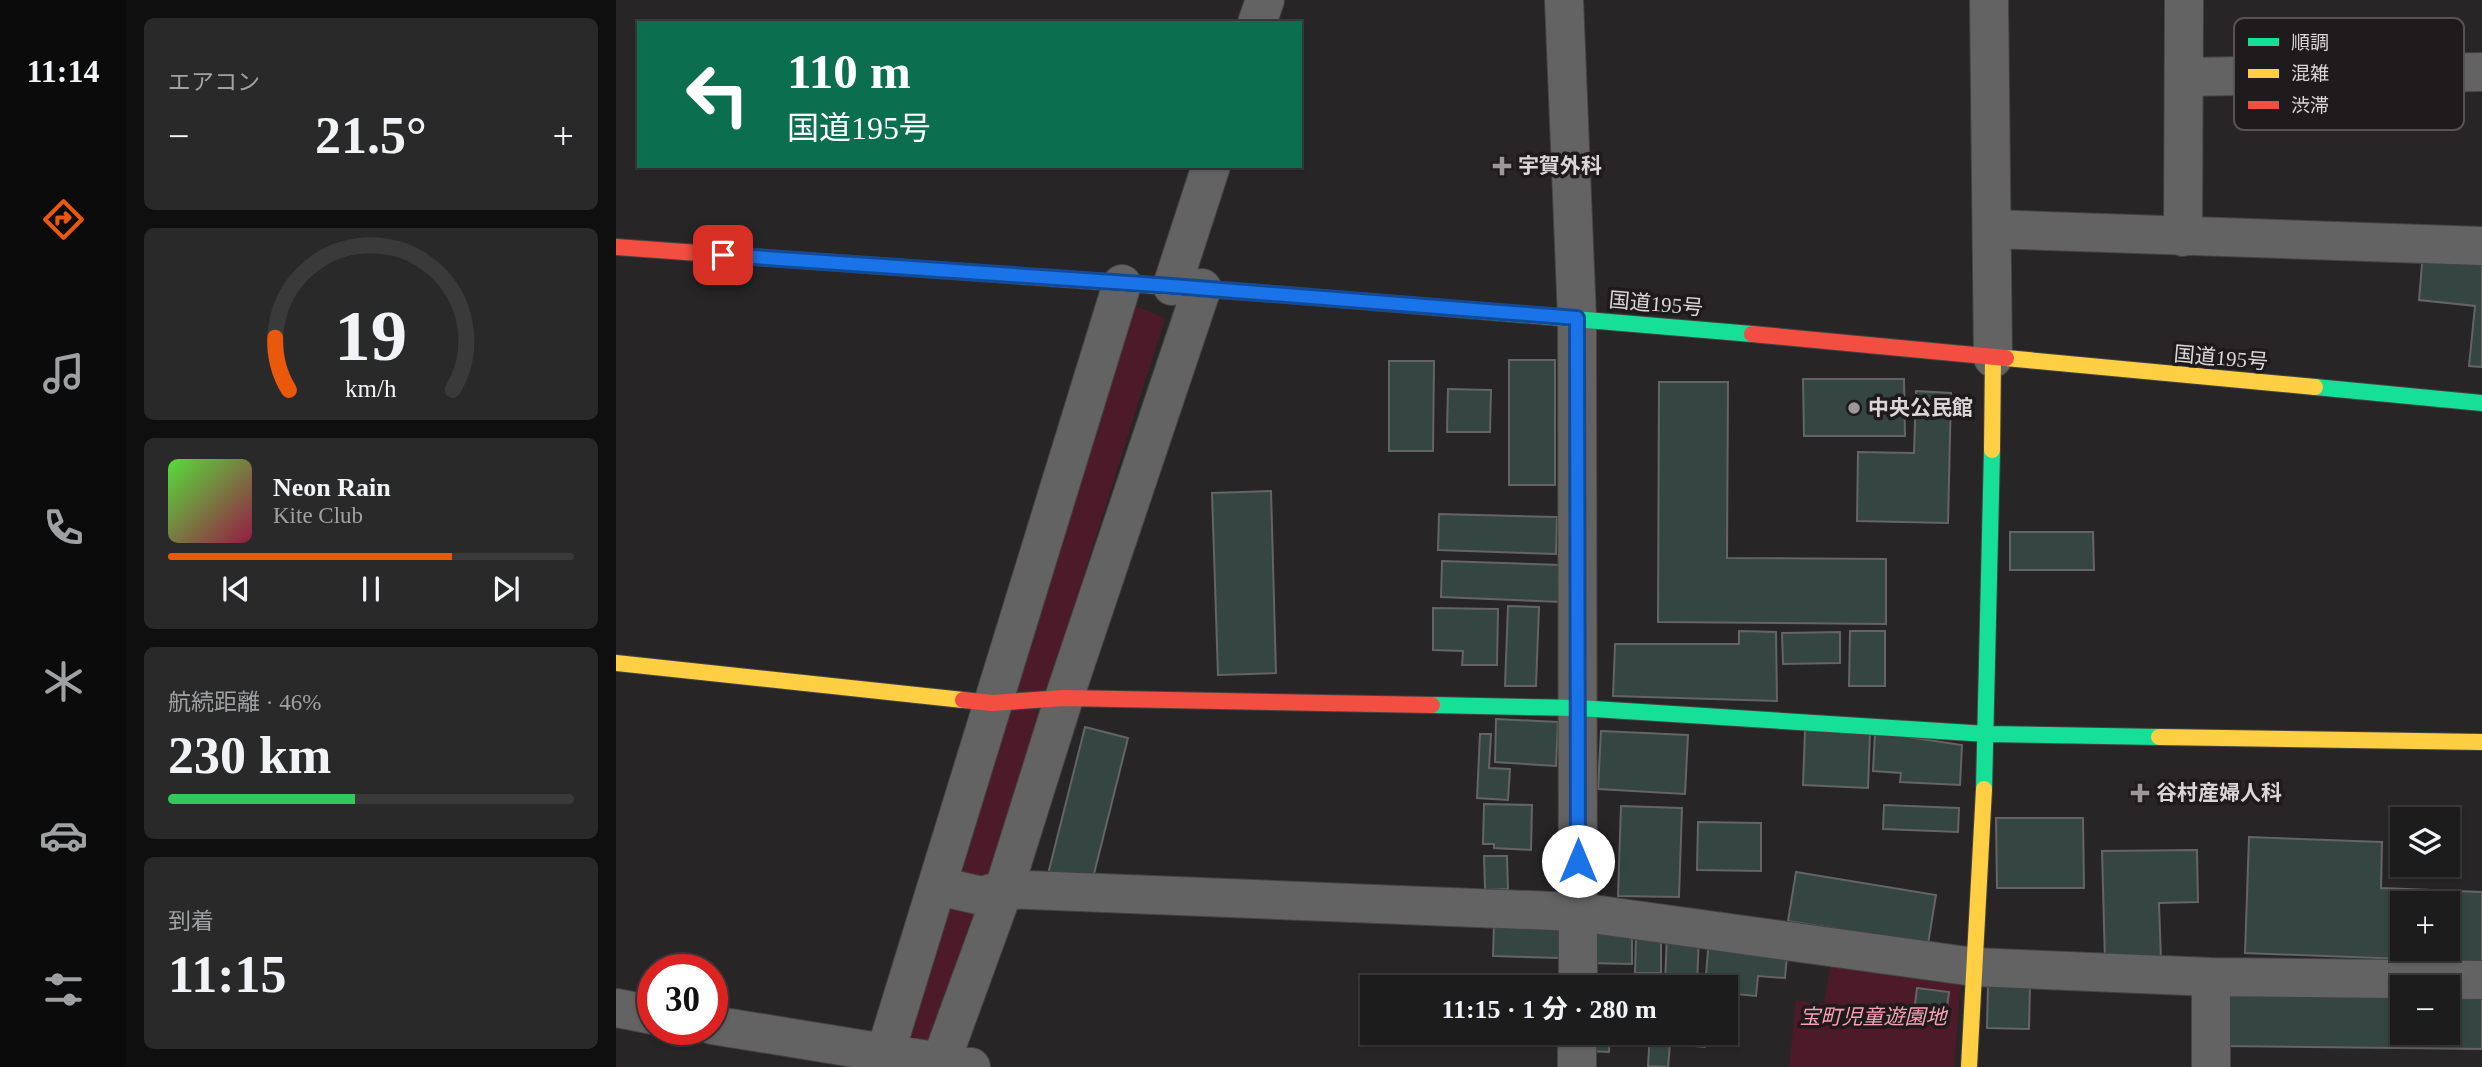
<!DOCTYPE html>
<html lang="ja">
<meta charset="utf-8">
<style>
:root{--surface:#1d1c1c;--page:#2a2929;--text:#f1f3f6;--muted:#a0a1a3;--line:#3b3a3b;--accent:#ea580c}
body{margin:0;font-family:"Times New Roman","Noto Sans JP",serif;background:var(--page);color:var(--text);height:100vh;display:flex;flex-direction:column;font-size:26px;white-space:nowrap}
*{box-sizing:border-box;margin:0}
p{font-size:23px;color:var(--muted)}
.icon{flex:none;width:38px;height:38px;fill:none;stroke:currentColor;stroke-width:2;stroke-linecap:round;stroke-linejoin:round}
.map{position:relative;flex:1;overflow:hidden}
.details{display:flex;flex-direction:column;gap:18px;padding:18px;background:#100f0f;width:490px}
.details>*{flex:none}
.banner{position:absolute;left:21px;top:21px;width:665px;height:147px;border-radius:0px;box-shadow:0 2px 5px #0004,0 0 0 2px var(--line);background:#0b6e4f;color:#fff;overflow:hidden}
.buttons{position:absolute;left:1774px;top:807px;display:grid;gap:14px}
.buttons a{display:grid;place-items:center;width:70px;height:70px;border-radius:0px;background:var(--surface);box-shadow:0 2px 5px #0004,0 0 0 2px var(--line);font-size:35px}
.speed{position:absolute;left:21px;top:954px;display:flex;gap:14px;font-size:35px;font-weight:700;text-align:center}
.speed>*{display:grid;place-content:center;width:91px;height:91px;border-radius:50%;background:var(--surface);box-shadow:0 2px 5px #0004,0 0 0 2px var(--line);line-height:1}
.speed .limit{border:10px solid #d22;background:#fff;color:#111}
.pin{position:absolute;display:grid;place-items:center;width:60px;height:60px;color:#fff;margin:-30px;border-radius:14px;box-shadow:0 4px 10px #0006}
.me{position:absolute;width:77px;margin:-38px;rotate:0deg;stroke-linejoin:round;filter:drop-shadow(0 0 5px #0008)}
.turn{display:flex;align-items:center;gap:24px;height:147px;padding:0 35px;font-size:32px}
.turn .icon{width:91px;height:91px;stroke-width:2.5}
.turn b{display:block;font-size:49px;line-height:60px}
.big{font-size:52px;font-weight:700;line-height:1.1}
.details .card{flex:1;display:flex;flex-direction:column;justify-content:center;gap:10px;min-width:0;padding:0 24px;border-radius:10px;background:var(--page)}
.details .dial{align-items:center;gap:0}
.dial svg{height:182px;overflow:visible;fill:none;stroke:var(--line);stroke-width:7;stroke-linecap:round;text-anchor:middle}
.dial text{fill:var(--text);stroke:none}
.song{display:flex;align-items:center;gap:21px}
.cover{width:84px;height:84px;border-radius:10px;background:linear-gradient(135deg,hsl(110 70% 55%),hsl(340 70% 35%))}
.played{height:7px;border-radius:4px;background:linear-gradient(90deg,var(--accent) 70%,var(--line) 70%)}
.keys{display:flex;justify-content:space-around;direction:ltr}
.heat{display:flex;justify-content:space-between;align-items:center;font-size:38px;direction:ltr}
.charge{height:10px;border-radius:5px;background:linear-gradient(90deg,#34c759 46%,var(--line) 0)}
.trip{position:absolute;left:744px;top:975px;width:378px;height:70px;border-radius:0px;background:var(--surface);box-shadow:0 2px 5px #0004,0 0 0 2px var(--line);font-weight:700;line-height:70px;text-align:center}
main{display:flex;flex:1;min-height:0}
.menu{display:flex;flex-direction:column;width:126px;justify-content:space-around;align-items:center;background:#0c0b0b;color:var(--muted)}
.menu .icon{width:49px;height:49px}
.menu .selected{color:var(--accent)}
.menu b{font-size:32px;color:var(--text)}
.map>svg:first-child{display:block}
.green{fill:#4d1a29}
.building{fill:#354642;stroke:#656465;stroke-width:2;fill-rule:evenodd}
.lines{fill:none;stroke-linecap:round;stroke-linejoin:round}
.street-casing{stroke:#444343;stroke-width:40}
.fast-casing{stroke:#444343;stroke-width:18}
.slow-casing{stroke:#444343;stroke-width:18}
.jam-casing{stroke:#444343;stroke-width:18}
.street{stroke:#646363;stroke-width:38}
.fast{stroke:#16e098;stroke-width:16}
.slow{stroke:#ffcf43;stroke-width:16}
.jam{stroke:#f24e42;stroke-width:16}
.route-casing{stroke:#114b97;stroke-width:18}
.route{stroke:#1a73e8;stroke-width:12}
.poi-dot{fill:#9b9899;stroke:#1f1b1c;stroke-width:2.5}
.labels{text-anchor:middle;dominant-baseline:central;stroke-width:7;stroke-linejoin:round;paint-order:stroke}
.poi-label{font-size:21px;font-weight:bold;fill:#d9d6d7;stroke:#1f1b1c;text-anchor:start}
.street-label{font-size:21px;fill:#d9d6d7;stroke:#1f1b1c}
.park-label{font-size:21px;font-style:italic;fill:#fb9fb4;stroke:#1f1b1c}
.key{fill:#1f1b1c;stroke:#575354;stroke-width:2}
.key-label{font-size:19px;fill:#d9d6d7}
</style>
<main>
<nav class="menu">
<b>11:14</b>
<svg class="icon selected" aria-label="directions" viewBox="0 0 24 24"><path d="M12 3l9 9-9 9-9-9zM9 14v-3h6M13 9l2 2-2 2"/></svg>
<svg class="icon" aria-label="music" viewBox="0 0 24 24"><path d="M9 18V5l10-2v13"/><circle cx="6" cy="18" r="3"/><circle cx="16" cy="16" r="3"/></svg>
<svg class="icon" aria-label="phone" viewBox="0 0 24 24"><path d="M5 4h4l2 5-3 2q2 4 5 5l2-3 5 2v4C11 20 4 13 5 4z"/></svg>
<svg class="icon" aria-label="climate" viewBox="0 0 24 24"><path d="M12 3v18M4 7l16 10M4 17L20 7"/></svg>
<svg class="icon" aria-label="car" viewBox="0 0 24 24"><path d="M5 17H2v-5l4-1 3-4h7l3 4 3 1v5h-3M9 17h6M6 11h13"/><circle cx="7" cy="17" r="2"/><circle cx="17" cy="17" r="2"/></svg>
<svg class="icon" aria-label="filters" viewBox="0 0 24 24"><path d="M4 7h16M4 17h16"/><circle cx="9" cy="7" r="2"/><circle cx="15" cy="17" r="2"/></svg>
</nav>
<section class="details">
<div class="card"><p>エアコン</p>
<div class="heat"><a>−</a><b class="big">21.5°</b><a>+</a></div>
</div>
<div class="card dial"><svg viewBox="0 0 100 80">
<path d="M14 69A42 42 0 1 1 86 69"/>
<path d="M14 69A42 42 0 0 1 8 46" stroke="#ea580c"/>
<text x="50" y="56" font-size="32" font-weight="700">19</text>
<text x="50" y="72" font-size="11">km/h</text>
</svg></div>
<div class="card">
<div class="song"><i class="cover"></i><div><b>Neon Rain</b><p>Kite Club</p></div></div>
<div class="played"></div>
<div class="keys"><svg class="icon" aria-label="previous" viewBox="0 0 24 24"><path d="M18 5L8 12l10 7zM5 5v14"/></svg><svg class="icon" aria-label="pause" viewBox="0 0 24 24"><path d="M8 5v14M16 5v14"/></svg><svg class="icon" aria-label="next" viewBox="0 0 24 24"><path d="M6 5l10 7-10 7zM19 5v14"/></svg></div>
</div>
<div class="card"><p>航続距離 · 46%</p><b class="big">230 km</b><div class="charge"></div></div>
<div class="card"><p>到着</p><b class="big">11:15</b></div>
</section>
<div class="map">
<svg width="1866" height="1067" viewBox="0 0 1866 1067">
<rect width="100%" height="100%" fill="#272526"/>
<!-- green -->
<path class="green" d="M519,306L549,318L313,1067H281Z
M1215,961L1345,980L1338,1067H1173L1180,1000L1208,1005Z"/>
<!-- building -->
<path class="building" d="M1807,252L1866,257V367L1853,366L1859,306L1803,300Z
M893,360H939V485H893Z
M773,361H818L817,451H773Z
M1187,379H1288L1289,436H1188Z
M1043,382H1112L1111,558L1270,559V624L1042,622Z
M832,389L875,390L874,432H831Z
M1300,391L1335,393L1332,523L1241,521L1242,452L1298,453Z
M655,491L660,673L602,675L596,493Z
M823,514L941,517L940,554L822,550Z
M1394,532H1477L1478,570H1394Z
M826,561L946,565L945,602L825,597Z
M892,606L923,607L920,686H889Z
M817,608L882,609L881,665H846L847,651L817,650Z
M1123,631L1160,632L1161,701L997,696L999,644H1123Z
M1234,631H1269V686H1233Z
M1224,632V663L1167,664L1166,633Z
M880,719L942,722L940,766L879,762Z
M469,727L512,738L473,894L430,882Z
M1189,730L1254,734L1252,788L1187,785Z
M985,731L1072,735L1069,794L982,789Z
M1259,732L1346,745L1344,785L1284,782L1285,773L1257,771Z
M864,734H875L873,768L894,769L892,800L861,798Z
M868,804L916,805L915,850L878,848V844H867Z
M1268,805L1343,808L1342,832L1267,829Z
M1005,806L1066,808L1063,897L1002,896Z
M1380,818H1467L1468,888H1381Z
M1082,822L1145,823V871L1081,870Z
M1633,837L1766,842L1765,888L1866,892V962L1629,953ZM1787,903H1832V948H1787Z
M1581,850L1582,902L1543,903L1545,961L1489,962L1486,851Z
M868,856H891L892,889L869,890Z
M1180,872L1320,895L1312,944L1172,921Z
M878,923L944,925L943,958L877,956Z
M972,925L1016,926V964L971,963Z
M1051,933L1083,935L1081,985L1049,984Z
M1020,934H1045V973H1019Z
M1093,938L1172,945L1169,978L1142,976L1140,996L1110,993V987H1089Z
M1372,985L1414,986L1413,1029L1371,1028Z
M1301,988L1333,992L1330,1015L1298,1011Z
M1605,988L1787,991V1032H1832V991H1866V1049L1604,1046Z
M971,1032H994L993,1052L971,1051Z
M1034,1032H1090L1089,1047L1054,1044L1052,1067L1032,1066Z"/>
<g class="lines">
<defs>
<path id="street" d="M948,0L961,318L962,987
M1373,0L1377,358
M641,23L649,0
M1568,77L1866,72
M1376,229L1866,246
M1567,237L1568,0
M556,286L595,166
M322,886L366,896L388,889L962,912L1358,967L1595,977L1866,980
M0,1008L37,1015
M96,1025L355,1067
M265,1067L506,284
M323,1067L388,889L448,698L586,288
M961,1067V1032
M1595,1067V977"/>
<path id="fast" d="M672,295L1136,334
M1699,387L1866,403
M816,705L962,708L1371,734L1543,737
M1368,789L1376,450"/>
<path id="slow" d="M278,267L672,295
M1390,358L1699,387
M1376,450L1377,358
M0,663L347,700
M1543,737L1866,742
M1353,1067L1368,789"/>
<path id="jam" d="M0,247L278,267
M1136,334L1390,358
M347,700L376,703L448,698L816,705"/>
</defs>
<!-- street casing -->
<use href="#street" class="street-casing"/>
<!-- fast casing -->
<use href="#fast" class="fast-casing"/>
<!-- slow casing -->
<use href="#slow" class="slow-casing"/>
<!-- jam casing -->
<use href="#jam" class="jam-casing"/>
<!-- street -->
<use href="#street" class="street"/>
<!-- fast -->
<use href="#fast" class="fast"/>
<!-- slow -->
<use href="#slow" class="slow"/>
<!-- jam -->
<use href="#jam" class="jam"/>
</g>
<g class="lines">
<defs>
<path id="route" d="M107,255L556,286L961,318L962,861"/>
</defs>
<!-- route casing -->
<use href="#route" class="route-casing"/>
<!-- route -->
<use href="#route" class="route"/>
</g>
<!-- markers -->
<g class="poi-dot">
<path d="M882.5 155.5h7v7h7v7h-7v7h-7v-7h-7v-7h7z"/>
<circle cx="1238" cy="408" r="7"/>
<path d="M1520.5 782.5h7v7h7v7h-7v7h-7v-7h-7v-7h7z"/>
</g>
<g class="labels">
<!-- poi labels -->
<g class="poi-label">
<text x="902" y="166">宇賀外科</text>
<text x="1252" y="408">中央公民館</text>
<text x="1540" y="793">谷村産婦人科</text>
</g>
<!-- street labels -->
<g class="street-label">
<text transform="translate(1040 304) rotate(5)">国道195号</text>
<text transform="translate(1605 358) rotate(5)">国道195号</text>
</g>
<!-- park labels -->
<g class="park-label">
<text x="1257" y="1017">宝町児童遊園地</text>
</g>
</g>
<!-- legend -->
<rect x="1618" y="18" width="230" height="112" rx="10" class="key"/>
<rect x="1632" y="38" width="31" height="8" fill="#16e098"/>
<rect x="1632" y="69" width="31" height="9" fill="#ffcf43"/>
<rect x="1632" y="101" width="31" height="8" fill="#f24e42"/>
<g class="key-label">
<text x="1675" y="49">順調</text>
<text x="1675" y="80">混雑</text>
<text x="1675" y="112">渋滞</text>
</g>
</svg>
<div class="buttons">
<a><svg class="icon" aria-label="layers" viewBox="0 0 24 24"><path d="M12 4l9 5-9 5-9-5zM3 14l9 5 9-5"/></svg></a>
<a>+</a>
<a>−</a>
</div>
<div class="speed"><div class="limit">30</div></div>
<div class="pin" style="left:107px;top:255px;background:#d93025"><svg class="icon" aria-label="arrive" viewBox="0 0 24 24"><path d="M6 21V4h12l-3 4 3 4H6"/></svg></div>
<svg class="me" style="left:962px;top:861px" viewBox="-20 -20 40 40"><circle r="19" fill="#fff"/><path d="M0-13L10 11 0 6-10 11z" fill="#1a73e8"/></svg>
<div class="trip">11:15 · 1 分 · 280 m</div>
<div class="banner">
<div class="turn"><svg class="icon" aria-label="left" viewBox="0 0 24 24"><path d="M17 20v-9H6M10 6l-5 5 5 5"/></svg><div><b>110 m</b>国道195号</div></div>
</div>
</div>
</main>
